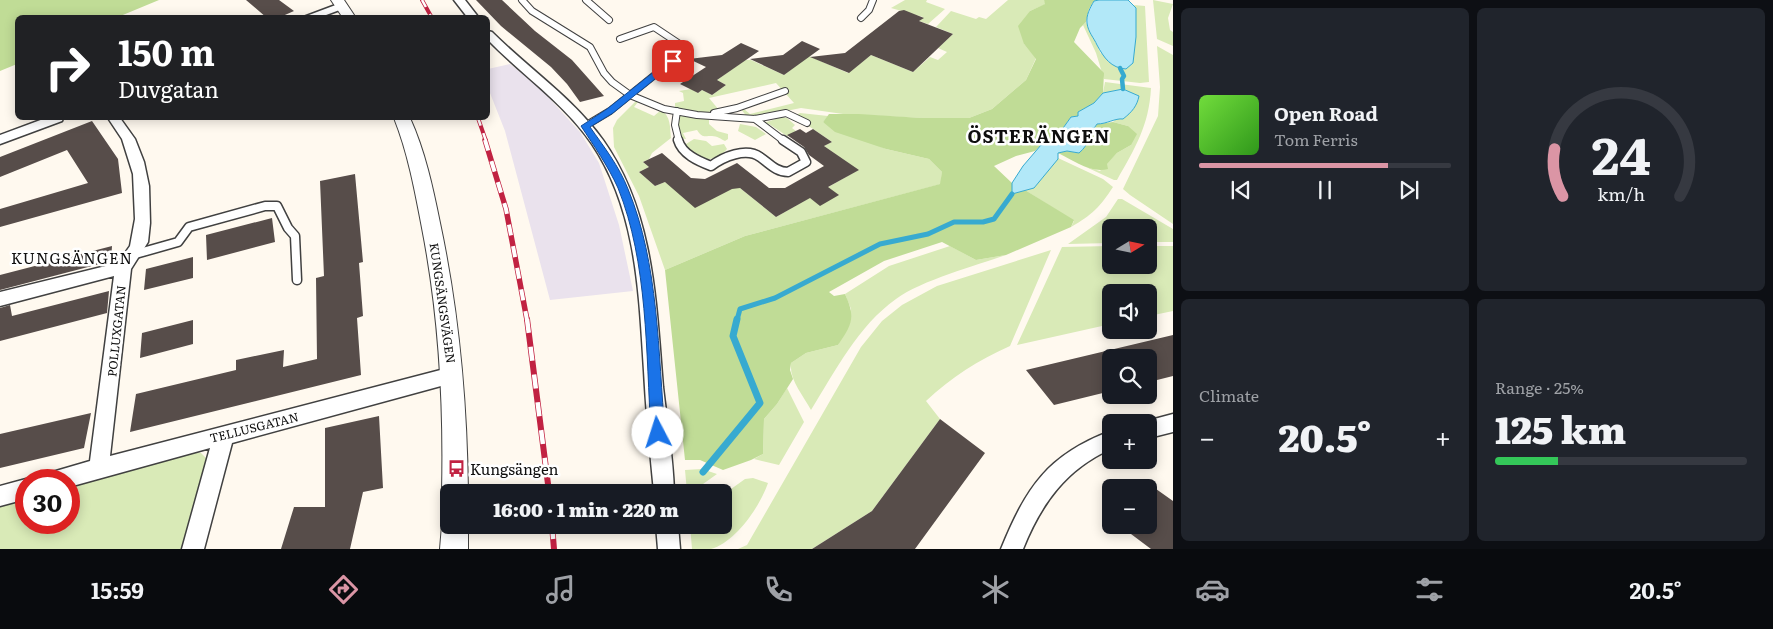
<!DOCTYPE html>
<meta charset="utf-8">
<style>
:root{--surface:#171b24;--page:#20242c;--text:#f1f3f6;--muted:#9ea1a6;--line:#363941;--accent:#db95a5}
body{margin:0;font-family:Literata,serif;background:var(--page);color:var(--text);height:100vh;display:flex;flex-direction:column;font-size:19px;white-space:nowrap}
*{box-sizing:border-box;margin:0}
p{font-size:16px;color:var(--muted)}
.icon{flex:none;width:28px;height:28px;fill:none;stroke:currentColor;stroke-width:2;stroke-linecap:round;stroke-linejoin:round}
.map{position:relative;flex:1;overflow:hidden}
.side{display:flex;flex-direction:column;gap:8px;padding:8px;background:#0d0f14;width:600px}
.side>*{flex:none}
.banner{position:absolute;left:15px;top:15px;width:475px;height:105px;border-radius:8px;box-shadow:0 2px 12px #0003;background:#202124;color:#fff;overflow:hidden}
.needle{width:32px;rotate:80deg}
.fabs{position:absolute;left:1102px;top:219px;display:grid;gap:10px}
.fabs a{display:grid;place-items:center;width:55px;height:55px;border-radius:8px;background:var(--surface);box-shadow:0 2px 12px #0003;font-size:25px}
.speed{position:absolute;left:15px;top:469px;display:flex;gap:10px;font-size:25px;font-weight:700;text-align:center}
.speed>*{display:grid;place-content:center;width:65px;height:65px;border-radius:50%;background:var(--surface);box-shadow:0 2px 12px #0003;line-height:1}
.speed .limit{border:8px solid #d22;background:#fff;color:#111}
.pin{position:absolute;display:grid;place-items:center;width:42px;height:42px;color:#fff;margin:-21px;border-radius:10px;box-shadow:0 2px 8px #0006}
.me{position:absolute;width:55px;margin:-28px;rotate:355deg;stroke-linejoin:round;filter:drop-shadow(0 0 4px #0008)}
.turn{display:flex;align-items:center;gap:18px;height:105px;padding:0 20px;font-size:22px}
.turn .icon{width:65px;height:65px;stroke-width:2.5}
.turn b{display:block;font-size:35px;line-height:42px}
.big{font-size:38px;font-weight:800;line-height:1.1}
.side .widget{flex:1;display:flex;flex-direction:column;justify-content:center;gap:8px;min-width:0;padding:0 18px;border-radius:8px;background:var(--page)}
.side .dial{align-items:center;gap:0}
.dial svg{height:130px;overflow:visible;fill:none;stroke:var(--line);stroke-width:7;stroke-linecap:round;text-anchor:middle}
.dial text{fill:var(--text);stroke:none}
.song{display:flex;align-items:center;gap:15px}
.cover{width:60px;height:60px;border-radius:8px;background:linear-gradient(135deg,hsl(100 70% 55%),hsl(110 70% 35%))}
.played{height:5px;border-radius:2px;background:linear-gradient(90deg,var(--accent) 75%,var(--line) 75%)}
.keys{display:flex;justify-content:space-around;direction:ltr}
.heat{display:flex;justify-content:space-between;align-items:center;font-size:28px;direction:ltr}
.charge{height:8px;border-radius:4px;background:linear-gradient(90deg,#34c759 25%,var(--line) 0)}
.side .tiles{flex:1;display:grid;gap:8px;grid-template-columns:repeat(2,1fr)}
.trip{position:absolute;left:440px;top:484px;width:292px;height:50px;border-radius:8px;background:var(--surface);box-shadow:0 2px 12px #0003;font-weight:800;line-height:50px;text-align:center}
.tabs{display:flex;height:80px;justify-content:space-around;align-items:center;background:#090b0e;color:var(--muted)}
.tabs .icon{width:35px;height:35px}
.tabs .on{color:var(--accent)}
.tabs b{font-size:22px;color:var(--text)}
main{display:flex;flex:1;min-height:0}
.map>svg:first-child{display:block}
.industrial{fill:#eae2ed}
.green{fill:#d9eab7}
.forest{fill:#c0dc96}
.water{fill:#b2e8f8;stroke:#37aad0}
.lines{fill:none;stroke-linecap:round;stroke-linejoin:round}
.stream-far2{stroke:#37aad0;stroke-width:4.5}
.stream-far1{stroke:#37aad0;stroke-width:5}
.stream{stroke:#37aad0;stroke-width:7}
.building{fill:#574d4a}
.service-far1-casing{stroke:#414141;stroke-width:8}
.service-casing{stroke:#414141;stroke-width:11}
.minor-casing{stroke:#414141;stroke-width:3}
.tertiary-casing{stroke:#414141;stroke-width:2}
.service-far1{stroke:#fff;stroke-width:6}
.service{stroke:#fff;stroke-width:8}
.minor{fill:#fff;fill-rule:evenodd}
.tertiary{fill:#fff;fill-rule:evenodd}
.rail-far2-casing{stroke:#c12242;stroke-width:4}
.rail-far1-casing{stroke:#c12242;stroke-width:5.5}
.rail-casing{stroke:#c12242;stroke-width:6}
.rail-far2{stroke:#fff;stroke-width:2.5;stroke-dasharray:8;stroke-linecap:butt}
.rail-far1{stroke:#fff;stroke-width:4;stroke-dasharray:11;stroke-linecap:butt}
.rail{stroke:#fff;stroke-width:4.5;stroke-dasharray:14;stroke-linecap:butt}
.route{fill:#1a73e8;stroke:#114b97}
.labels{text-anchor:middle;dominant-baseline:central;stroke-width:5;stroke-linejoin:round;paint-order:stroke}
.street-label{font-size:12px;fill:#0e0e0e;stroke:#fff}
.quarter-label{font-size:15px;letter-spacing:1px;fill:#0e0e0e;stroke:#fff}
.near-poi-label{font-size:15px;fill:#0e0e0e;stroke:#fff;text-anchor:start}
.district-label{font-size:18px;font-weight:bold;letter-spacing:1px;fill:#0e0e0e;stroke:#fff}
</style>
<main>
<div class="map">
<svg width="1173" height="549" viewBox="0 0 1173 549">
<rect width="100%" height="100%" fill="#fff9ef"/>
<!-- industrial -->
<path class="industrial" d="M510,64L538,86L580,132L599,163L619,225L633,291L550,300L505,131L488,88V69Z"/>
<!-- green -->
<path class="green" d="M905,0H927L926,2L945,9L928,24L919,21L923,17L891,8Z
M1008,0H1044L1046,4L1030,11L1024,44L1036,58L1026,80L992,109L969,118H922L843,114L801,108L751,118L747,117L741,109H744L750,114L794,103L776,83L709,98L719,110L698,114L675,108V103L684,101L683,93L679,91L691,89L698,93L702,90L712,95L726,85L717,80L745,60H751L784,75L809,56L848,73L871,55L913,72L930,57L938,60L947,52L938,48L953,34L936,27L951,11L976,19L979,17L986,19Z
M1153,0L1173,4L1168,18L1170,30L1173,32V46L1157,39Z
M1134,5L1145,6L1149,82L1140,83L1104,79L1096,53L1083,25L1086,22L1101,54L1136,9Z
M1157,46L1173,55V224L1130,195L1123,189L1158,116L1160,87Z
M1105,82L1151,88C1149,126 1135,148 1117,180H1114L1086,167L1100,171L1117,153L1131,145L1128,126L1113,122L1117,118L1123,89L1103,93Z
M636,101L638,102L634,107L654,116L661,110C671,116 670,128 671,138L652,153L649,159L643,162L649,167L639,172L655,186L665,182L740,188L776,217L858,170L824,146L832,142L794,116L800,113L828,116L823,122L886,149L929,159L942,172L941,184L745,236L665,270L639,196L614,147L613,128L617,120Z
M679,115L709,119V124L717,131L728,134V139L725,141C721,139 717,136 712,136C704,136 702,138 697,130L683,133L686,139L680,138L676,123Z
M781,117L787,118L795,125L792,128L796,131L787,136L769,124L766,127L764,123Z
M740,124L756,127L766,134L755,140L738,131Z
M694,139L706,141L712,146L724,144L727,149C721,157 709,160 700,160L686,149V144Z
M1058,158L1103,179L1113,187C1100,207 1092,215 1071,227L1074,221L1025,190L1034,188Z
M1118,199H1122L1173,229V242H1149V228H1111V243L1068,244L1106,217Z
M950,246L976,260L1006,255C975,266 922,280 896,299C858,326 836,370 811,410C803,395 789,380 791,363L806,353L838,345L851,309L845,294L889,266Z
M1111,246V265H1149V246H1173V311L1149,316V292H1111V324L1017,345L1062,247Z
M1051,250L1010,346C978,360 952,377 926,401L940,419L872,511L812,549H738L747,545L861,347L882,321L902,305L937,286Z
M787,388L804,422L779,465L754,459L763,454L764,419L777,404Z
M192,452L201,453L208,460L206,474L181,549H0V503L26,496V522H69V484Z
M702,469L717,474L703,484L709,492H687L685,470Z
M753,478L768,483C760,506 736,542 711,549C705,549 698,549 692,549L690,525H724V494L745,479Z"/>
<!-- forest -->
<path class="forest" d="M0,0H159L118,17L18,18L17,64L0,71Z
M1044,0H1099L1094,1L1089,9L1086,22L1080,28L1074,42L1104,73L1103,93L1094,103L1078,112V116L1071,117L1056,138L1041,145L1035,151L1016,156L994,166L1012,183V194L1025,190L1074,220L1071,227L1006,255L976,260L942,242L884,261L829,292L834,296L845,294C856,318 852,324 838,345L806,353L791,363L790,370L793,379L777,404L764,419L763,454L751,460L723,470L700,460H685L665,270L745,236L940,184L942,172L929,159L886,149L835,132L823,122L829,114H859L922,118H969L992,109L1026,80L1036,59L1024,44L1018,26L1030,11L1045,4Z
M1113,122L1128,126L1137,134L1131,145L1117,153L1107,164L1108,169C1091,174 1073,160 1058,153L1067,151L1079,153C1090,144 1089,134 1097,124Z"/>
<!-- water -->
<path class="water" d="M1099,0H1128L1136,8V37L1133,63L1126,69C1111,68 1104,58 1097,45C1094,38 1088,32 1087,23C1086,15 1090,8 1094,1Z
M1123,89L1139,96C1137,106 1132,112 1123,119C1115,118 1107,124 1097,124C1089,134 1090,144 1079,153L1067,151L1058,153V159L1034,188L1012,194V183L1023,166L1041,145L1056,138L1071,117L1078,116V112L1094,103L1103,93Z"/>
<g class="lines">
<!-- stream-far2 -->
<path class="stream-far2" d="M1120,68L1124,76L1122,79L1123,89"/>
<!-- stream-far1 -->
<path class="stream-far1" d="M737,320L740,309L775,298L880,244L928,234L954,222H983L994,219L1012,194"/>
<!-- stream -->
<path class="stream" d="M703,472L760,403L733,336L737,319"/>
</g>
<!-- building -->
<path class="building" d="M246,0H279L294,11L278,18H267Z
M476,0H502L535,31L572,60L604,96L580,102L567,84L551,67L501,26Z
M904,10L924,18L919,21L953,34L913,72L871,55L849,73L810,57L845,53L899,11Z
M802,41L820,49L784,75L750,59L783,55Z
M741,43L759,51L717,80L726,85L712,95L702,90L698,93L680,84L706,67L689,59L722,55Z
M92,121L118,159L122,193L0,227V209L88,183L67,150L0,177V157Z
M800,129L806,133L813,129L832,142L824,146L859,170L828,187L839,195L820,206L810,198L776,217L740,188L732,189L695,208L665,182L655,186L639,172L649,167L643,162L662,153L691,178L705,179L737,163L769,188H785L824,166L809,155L804,147L787,135Z
M355,174L363,262L359,263L363,316L357,318L361,375L130,432L136,394L236,370V360L284,350L283,367L317,359L316,278L324,276L320,181Z
M272,218L275,242L207,260L206,235Z
M112,246L111,261L0,290V275Z
M193,257V278L144,290L146,269Z
M109,291L107,313L0,341V308L10,305L12,316Z
M193,320V344L140,358L142,333Z
M1173,335V376L1149,382V358H1111V391L1054,405L1026,370Z
M91,413L84,448L0,468V434Z
M379,416L383,488L363,492L350,549H281L294,507H325V428Z
M940,419L985,453L915,549H812L872,511Z
M1149,484L1173,501V549H1151L1119,525H1149Z"/>
<g class="lines">
<defs>
<path id="service-far1" d="M522,0L532,11L590,47L604,73L612,82L630,95L664,109L697,115L755,119L786,113L807,123
M586,0L609,20
M861,18L869,10L873,0
M677,111L675,125L679,141
M714,113L737,108L785,91
M755,119L784,141
M585,126L610,111L687,49L654,27L620,39"/>
<path id="service" d="M678,140C682,154 698,161 711,166C723,157 746,147 760,157C769,163 776,172 788,172L806,162L801,152L783,140
M132,255L178,242L189,227L265,206H277L288,228L295,236L297,280"/>
<path id="minor" d="M454,0H465L479,18H468Z
M341,3L345,4L346,6L345,8L318,18H301Z
M488,31L492,32C528,68 573,98 603,140C654,212 656,302 663,387C667,422 673,457 674,492H654C650,452 646,411 644,371C639,294 637,211 592,144C564,103 522,75 488,40Z
M46,118H63L62,121L0,144V135Z
M108,118H120L135,139L144,162L149,186L150,223L148,242L131,269L110,456L452,367L458,369L461,375L458,381L452,383L232,443L204,549H182L210,448L69,487V480H46L49,473L90,461L114,276L0,306V292L118,263L130,246L135,219L133,174L122,139Z
M1173,414V432L1149,438V422H1143Z
M1111,431V449C1066,469 1041,504 1023,549H1001C1026,488 1047,455 1111,431Z
M26,479L29,480H26V499L0,506V486Z
M656,525H678L680,549H658Z"/>
<path id="tertiary" d="M331,0H344L356,18H343Z
M394,118H410C425,151 433,188 440,223C459,312 467,401 468,492H449V502L446,501L442,492C444,403 439,315 422,228C415,191 408,153 394,118Z
M449,514V525H468V549H440L442,525L446,516Z"/>
</defs>
<!-- service-far1 casing -->
<use href="#service-far1" class="service-far1-casing"/>
<!-- service casing -->
<use href="#service" class="service-casing"/>
<!-- minor casing -->
<use href="#minor" class="minor-casing"/>
<!-- tertiary casing -->
<use href="#tertiary" class="tertiary-casing"/>
<!-- service-far1 -->
<use href="#service-far1" class="service-far1"/>
<!-- service -->
<use href="#service" class="service"/>
<!-- minor -->
<use href="#minor" class="minor"/>
<!-- tertiary -->
<use href="#tertiary" class="tertiary"/>
<defs>
<path id="rail-far2" d="M422,0L432,18
M478,118L486,141"/>
<path id="rail-far1" d="M485,140L506,209L527,320"/>
<path id="rail" d="M527,319L549,492
M552,525L554,549"/>
</defs>
<!-- rail-far2 casing -->
<use href="#rail-far2" class="rail-far2-casing"/>
<!-- rail-far1 casing -->
<use href="#rail-far1" class="rail-far1-casing"/>
<!-- rail casing -->
<use href="#rail" class="rail-casing"/>
<!-- rail-far2 -->
<use href="#rail-far2" class="rail-far2"/>
<!-- rail-far1 -->
<use href="#rail-far1" class="rail-far1"/>
<!-- rail -->
<use href="#rail" class="rail"/>
</g>
<!-- route -->
<path class="route" d="M670,59L677,61L613,113L590,127C604,147 619,166 628,189C659,264 658,353 665,433L663,437L658,439L653,437L651,433C646,354 648,262 618,188C608,166 594,146 581,126L607,109Z"/>
<!-- icons -->
<defs>
<symbol id="bus-bare" viewBox="-9 -9 18 18"><path d="M-5-6H5V4H4V6H2V4H-2V6H-4V4H-5ZM-3.5-4V0h7V-4ZM-3.5 1.2v1.5H-2V1.2ZM2 1.2v1.5H3.5V1.2Z" fill="#c12242" stroke="#fff" stroke-width="2.5" paint-order="stroke"/></symbol>
</defs>
<g fill-rule="evenodd">
<use href="#bus-bare" x="444" y="456" width="25" height="25"/>
</g>
<g class="labels">
<!-- street labels -->
<g class="street-label">
<text transform="translate(443 303) rotate(82)">KUNGSÄNGSVÄGEN</text>
<text transform="translate(116 331) rotate(-84)">POLLUXGATAN</text>
<text transform="translate(254 427) rotate(-14)">TELLUSGATAN</text>
</g>
<!-- quarter labels -->
<g class="quarter-label">
<text x="72" y="257">KUNGSÄNGEN</text>
</g>
<!-- near-poi labels -->
<g class="near-poi-label">
<text x="470" y="468">Kungsängen</text>
</g>
<!-- district labels -->
<g class="district-label">
<text x="1039" y="135">ÖSTERÄNGEN</text>
</g>
</g>
</svg>
<div class="fabs">
<a><svg class="needle" viewBox="-14 -14 28 28"><path d="M0-13l5 13h-10z" fill="#e53935"/><path d="M0 13l5-13h-10z" fill="#9ea1a6"/></svg></a>
<a><svg class="icon" aria-label="sound" viewBox="0 0 24 24"><path d="M4 9h4l5-4v14l-5-4H4zM17 9q2 3 0 6"/></svg></a>
<a><svg class="icon" aria-label="search" viewBox="0 0 24 24"><circle cx="10" cy="10" r="6"/><path d="M15 15l6 6"/></svg></a>
<a>+</a>
<a>−</a>
</div>
<div class="speed"><div class="limit">30</div></div>
<div class="pin" style="left:673px;top:61px;background:#d93025"><svg class="icon" aria-label="arrive" viewBox="0 0 24 24"><path d="M6 21V4h12l-3 4 3 4H6"/></svg></div>
<svg class="me" style="left:658px;top:433px" viewBox="-20 -20 40 40"><circle r="19" fill="#fff"/><path d="M0-13L10 11 0 6-10 11z" fill="#1a73e8"/></svg>
<div class="trip">16:00 · 1 min · 220 m</div>
<div class="banner">
<div class="turn"><svg class="icon" aria-label="right" viewBox="0 0 24 24"><path d="M7 20v-9h11M14 6l5 5-5 5"/></svg><div><b>150 m</b>Duvgatan</div></div>
</div>
</div>
<section class="side">
<div class="tiles">
<div class="widget">
<div class="song"><i class="cover"></i><div><b>Open Road</b><p>Tom Ferris</p></div></div>
<div class="played"></div>
<div class="keys"><svg class="icon" aria-label="previous" viewBox="0 0 24 24"><path d="M18 5L8 12l10 7zM5 5v14"/></svg><svg class="icon" aria-label="pause" viewBox="0 0 24 24"><path d="M8 5v14M16 5v14"/></svg><svg class="icon" aria-label="next" viewBox="0 0 24 24"><path d="M6 5l10 7-10 7zM19 5v14"/></svg></div>
</div>
<div class="widget dial"><svg viewBox="0 0 100 80">
<path d="M14 69A42 42 0 1 1 86 69"/>
<path d="M14 69A42 42 0 0 1 9 40" stroke="#db95a5"/>
<text x="50" y="56" font-size="32" font-weight="700">24</text>
<text x="50" y="72" font-size="11">km/h</text>
</svg></div>
<div class="widget"><p>Climate</p>
<div class="heat"><a>−</a><b class="big">20.5°</b><a>+</a></div>
</div>
<div class="widget"><p>Range · 25%</p><b class="big">125 km</b><div class="charge"></div></div>
</div>
</section>
</main>
<nav class="tabs">
<b>15:59</b>
<svg class="icon on" aria-label="directions" viewBox="0 0 24 24"><path d="M12 3l9 9-9 9-9-9zM9 14v-3h6M13 9l2 2-2 2"/></svg>
<svg class="icon" aria-label="music" viewBox="0 0 24 24"><path d="M9 18V5l10-2v13"/><circle cx="6" cy="18" r="3"/><circle cx="16" cy="16" r="3"/></svg>
<svg class="icon" aria-label="phone" viewBox="0 0 24 24"><path d="M5 4h4l2 5-3 2q2 4 5 5l2-3 5 2v4C11 20 4 13 5 4z"/></svg>
<svg class="icon" aria-label="climate" viewBox="0 0 24 24"><path d="M12 3v18M4 7l16 10M4 17L20 7"/></svg>
<svg class="icon" aria-label="car" viewBox="0 0 24 24"><path d="M5 17H2v-5l4-1 3-4h7l3 4 3 1v5h-3M9 17h6M6 11h13"/><circle cx="7" cy="17" r="2"/><circle cx="17" cy="17" r="2"/></svg>
<svg class="icon" aria-label="filters" viewBox="0 0 24 24"><path d="M4 7h16M4 17h16"/><circle cx="9" cy="7" r="2"/><circle cx="15" cy="17" r="2"/></svg>
<b>20.5°</b>
</nav>
